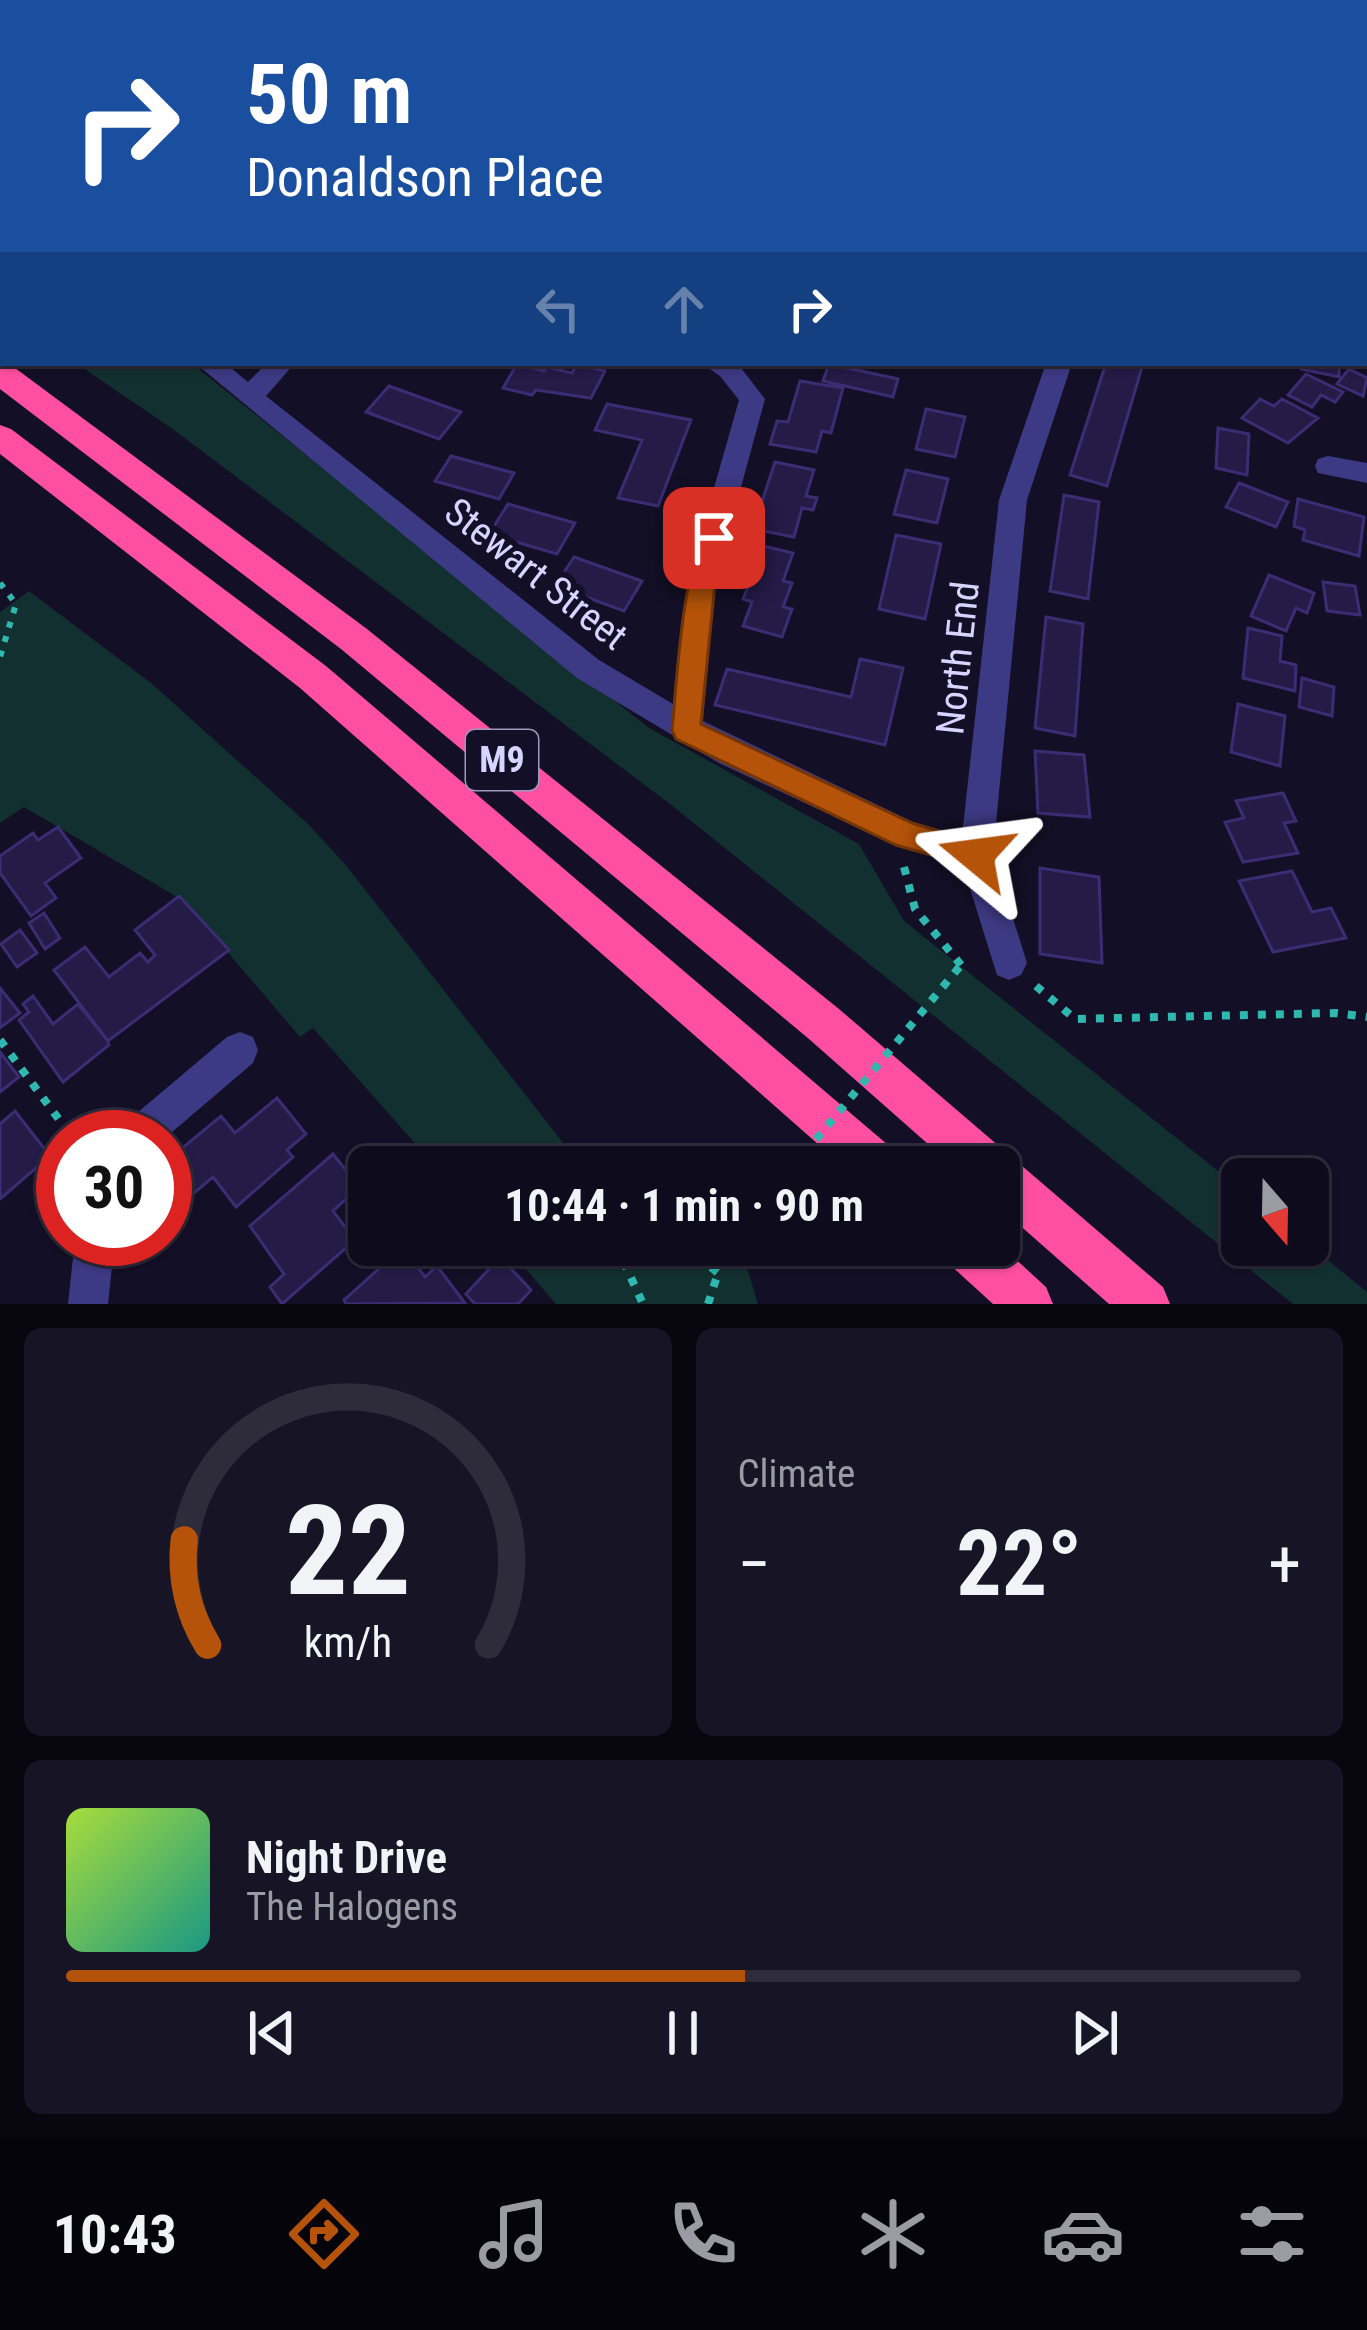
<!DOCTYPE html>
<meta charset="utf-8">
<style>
:root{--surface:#0e0b1c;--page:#171425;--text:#f1f3f6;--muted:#9b9ba3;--line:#2e2b3b;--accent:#b45309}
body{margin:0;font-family:"Roboto Condensed",sans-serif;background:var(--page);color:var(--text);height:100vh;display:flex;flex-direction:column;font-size:45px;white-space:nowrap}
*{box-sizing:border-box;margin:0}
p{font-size:39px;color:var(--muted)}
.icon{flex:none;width:66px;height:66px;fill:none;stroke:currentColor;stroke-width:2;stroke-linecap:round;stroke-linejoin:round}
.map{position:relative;height:1304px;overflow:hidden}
.drawer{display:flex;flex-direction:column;gap:24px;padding:24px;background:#08060f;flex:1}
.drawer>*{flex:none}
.banner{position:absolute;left:0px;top:0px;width:1368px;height:366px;box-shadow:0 3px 9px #0004,0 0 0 3px var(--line);background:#1a4fa0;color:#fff;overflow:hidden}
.needle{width:78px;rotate:160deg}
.tools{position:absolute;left:1221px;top:1158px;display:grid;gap:24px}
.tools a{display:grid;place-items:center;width:108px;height:108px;border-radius:18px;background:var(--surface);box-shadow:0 3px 9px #0004,0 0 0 3px var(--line);font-size:60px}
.speed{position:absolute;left:36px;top:1110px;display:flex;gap:24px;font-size:60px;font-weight:700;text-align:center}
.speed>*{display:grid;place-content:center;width:156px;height:156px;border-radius:50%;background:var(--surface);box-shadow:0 3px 9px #0004,0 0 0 3px var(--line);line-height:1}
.speed .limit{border:18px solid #d22;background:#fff;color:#111}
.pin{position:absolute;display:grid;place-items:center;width:102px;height:102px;color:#fff;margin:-51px;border-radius:24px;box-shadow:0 6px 18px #0006}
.me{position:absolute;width:132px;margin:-66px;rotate:286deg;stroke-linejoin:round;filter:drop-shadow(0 0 9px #0008)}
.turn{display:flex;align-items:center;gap:42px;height:252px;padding:0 48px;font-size:54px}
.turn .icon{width:156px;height:156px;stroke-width:2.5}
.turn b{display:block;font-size:84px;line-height:102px}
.lanes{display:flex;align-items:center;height:114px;padding:0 48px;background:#0003;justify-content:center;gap:60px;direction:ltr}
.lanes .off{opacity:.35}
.big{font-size:90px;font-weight:700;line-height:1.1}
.drawer .widget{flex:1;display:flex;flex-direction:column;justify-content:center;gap:18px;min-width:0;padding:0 42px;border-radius:18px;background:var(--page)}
.drawer .dial{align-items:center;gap:0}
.dial svg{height:312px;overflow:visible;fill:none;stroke:var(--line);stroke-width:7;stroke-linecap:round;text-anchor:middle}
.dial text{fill:var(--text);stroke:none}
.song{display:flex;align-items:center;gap:36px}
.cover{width:144px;height:144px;border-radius:18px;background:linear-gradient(135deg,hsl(80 70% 55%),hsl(170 70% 35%))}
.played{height:12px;border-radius:6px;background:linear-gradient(90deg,var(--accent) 55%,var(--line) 55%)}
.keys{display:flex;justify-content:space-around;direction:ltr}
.heat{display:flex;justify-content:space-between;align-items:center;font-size:66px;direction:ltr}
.drawer .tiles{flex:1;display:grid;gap:24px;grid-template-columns:1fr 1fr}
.widget:last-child{grid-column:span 2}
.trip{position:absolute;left:348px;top:1146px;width:672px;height:120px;border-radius:18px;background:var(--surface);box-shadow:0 3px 9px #0004,0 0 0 3px var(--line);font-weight:700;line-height:120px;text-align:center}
.tabs{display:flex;height:192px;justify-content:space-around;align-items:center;background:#06040b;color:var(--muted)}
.tabs .icon{width:84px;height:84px}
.tabs .current{color:var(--accent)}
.tabs b{font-size:54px;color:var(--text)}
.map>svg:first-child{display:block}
.green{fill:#12302f}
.building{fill:#241b47;stroke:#3b2d73;stroke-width:3}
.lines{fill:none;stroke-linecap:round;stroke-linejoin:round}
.path-far2{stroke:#2fb8b0;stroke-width:4.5;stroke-dasharray:4.5 6;stroke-linecap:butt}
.path-far1{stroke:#2fb8b0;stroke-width:6;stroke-dasharray:6 9;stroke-linecap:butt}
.path{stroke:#2fb8b0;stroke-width:8;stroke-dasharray:8 10;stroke-linecap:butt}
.minor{fill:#3d3a85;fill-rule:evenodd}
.highway{fill:#ff4fa3;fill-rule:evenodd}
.path-bridge{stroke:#2fb8b0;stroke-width:8;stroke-dasharray:8 10;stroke-linecap:butt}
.route{fill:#b45309;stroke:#753606;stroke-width:3}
.labels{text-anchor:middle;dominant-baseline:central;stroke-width:12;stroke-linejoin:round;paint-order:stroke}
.shield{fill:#130f26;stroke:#9e99be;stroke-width:3}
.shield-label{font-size:36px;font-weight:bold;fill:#d9d4ff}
.street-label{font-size:39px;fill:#d9d4ff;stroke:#130f26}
</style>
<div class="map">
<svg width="1367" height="1304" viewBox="0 0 1367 1304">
<rect width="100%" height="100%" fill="#130f26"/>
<!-- green -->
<path class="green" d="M76,363H191L649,728L859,844L904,921L1242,1190V1245L1308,1244L1367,1292V1304H1293L670,804L174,430Z
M29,591L151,683L309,825L345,864L582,1167H436L313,1028L300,1037L184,901L24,807L0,823V612Z
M505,1245H722L748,1271L758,1304H556Z"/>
<!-- building -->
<path class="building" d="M1106,363L1142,367L1107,486L1070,475Z
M1301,363H1339V377L1301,369Z
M517,364L544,371L547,367L572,373L577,364L605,371L591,398L536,390L532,395L503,388Z
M829,364L898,379L893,397L823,381Z
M1349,369L1367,378L1363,396L1337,384Z
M1306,374L1343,392L1335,402L1321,395L1312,407L1288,395Z
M800,381L843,388L831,433L822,431L816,452L770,444L777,421L788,422Z
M389,386L461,412L439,439L366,412Z
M1260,399L1274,406L1282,399L1318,418L1288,443L1242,418Z
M607,404L691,420L658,506L618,498L642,440L595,430Z
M926,409L965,417L955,457L916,449Z
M1218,428L1249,434L1247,475L1216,468Z
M451,456L514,473L499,499L435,481Z
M775,462L814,470L806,496L817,498L813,510L802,508L794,537L753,529Z
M906,470L948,479L937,523L894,514Z
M1239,483L1288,502L1276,527L1226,507Z
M1064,495L1099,502L1088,599L1050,591Z
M1298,499L1364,517L1359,556L1303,540L1305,530L1294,526Z
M508,504L575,523L557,554L489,534Z
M896,535L941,544L925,619L879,609Z
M747,542L793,553L783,581L792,583L783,607L792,609L782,637L743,626L752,602L743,599L752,577L735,573Z
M574,557L642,581L624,611L555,586Z
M1269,575L1314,593L1307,613L1296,608L1286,631L1251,616Z
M1323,582L1355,586L1360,615L1327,611Z
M1046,617L1083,624L1075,736L1035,728Z
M1248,628L1282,636L1280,661L1296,665L1295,691L1243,678Z
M860,659L903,668L885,745L715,705L727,669L851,697Z
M1302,678L1334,687L1332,716L1299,707Z
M1238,704L1285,716L1280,766L1231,752Z
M1035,751L1084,755L1090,817L1038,813Z
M1283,793L1296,821L1284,823L1298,853L1243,862L1225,822L1244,818L1236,801Z
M58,827L81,858L45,883L56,898L31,916L0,873V856L33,833L38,840Z
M1040,868L1099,877L1102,963L1040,954Z
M1292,871L1312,912L1331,908L1346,938L1273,952L1239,881Z
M179,896L229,950L108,1041L54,970L85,947L109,977L140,953L148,962L155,955L135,930Z
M44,913L60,938L45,949L29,923Z
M20,930L37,953L17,967L1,944Z
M0,988L20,1013L0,1028Z
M33,996L53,1024L78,1004L108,1041L109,1045L63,1082L19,1020L29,1012L23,1004Z
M0,1052L19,1077L0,1092Z
M277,1098L306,1134L287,1150L293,1157L236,1207L213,1177L194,1193L169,1159L221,1116L235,1133Z
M15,1111L50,1156L0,1199V1124Z
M333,1154L359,1187L333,1211L355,1240L282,1304L270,1287L284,1274L250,1226Z
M403,1247L425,1277L437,1266L465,1303L346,1304L344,1300Z
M500,1257L531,1290L518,1304H475L466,1294Z"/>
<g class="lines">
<!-- path-far2 -->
<path class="path-far2" d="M450,0L456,3
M775,3L789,0"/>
<!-- path-far1 -->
<path class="path-far1" d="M0,583L16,604L0,657"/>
<!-- path -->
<path class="path" d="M904,867L915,909L961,965
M1036,986L1075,1019L1336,1013L1367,1017
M0,1040L72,1137
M616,1245L643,1304
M683,1245L718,1273L728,1245
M708,1304L718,1273"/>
<!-- minor -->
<path class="minor" d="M290,0H312L288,3Z
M379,0H403L405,3H381Z
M1205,0H1232L1234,2L1207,3Z
M1365,103H1367V115H1365Z
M3,240V258L0,259V241Z
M195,363H225L248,382L267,363H295L266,396L599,660L673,704L687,583L739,400L720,376L701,363L738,364L765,399L715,583L703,721L913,822L962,836L999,500L1046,363H1072L1027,500L993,855L1027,963L1021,975L1009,980L997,975L963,866L895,845L719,763L577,678Z
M1328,456L1367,463V483L1318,473L1315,466L1318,459Z
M240,1032L253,1037L258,1050L253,1063L165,1138L118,1137L124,1124L227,1037Z
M75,1239H115L108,1304H68Z"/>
<!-- highway -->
<path class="highway" d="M0,362L11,365L367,629L839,1009L1163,1287L1170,1304H1109L999,1207V1167H954L809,1039L341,649L0,389Z
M0,425L11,429L326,666L895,1151L902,1167H844L300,688L0,454Z
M999,1244L1046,1287L1053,1304H993L947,1262L940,1245Z"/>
<!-- path-bridge -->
<path class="path-bridge" d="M793,1167L961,965"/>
</g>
<!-- route -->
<path class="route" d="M714,528L727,538L715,583L701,724L912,823L987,845L992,855L987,864L976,868L896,845L676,739L672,730C676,695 683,538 714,528Z"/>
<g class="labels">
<!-- shield labels -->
<rect class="shield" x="466" y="730" width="72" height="60" rx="9"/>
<g class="shield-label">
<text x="502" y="760">M9</text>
</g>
<!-- street labels -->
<g class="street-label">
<text transform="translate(536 574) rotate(38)">Stewart Street</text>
<text transform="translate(958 658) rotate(-84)">North End</text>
</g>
</g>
</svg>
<div class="tools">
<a><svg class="needle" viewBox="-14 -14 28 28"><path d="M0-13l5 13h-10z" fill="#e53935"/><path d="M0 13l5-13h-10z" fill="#9b9ba3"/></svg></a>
</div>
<div class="speed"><div class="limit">30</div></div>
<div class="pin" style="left:714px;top:538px;background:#d93025"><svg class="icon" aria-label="arrive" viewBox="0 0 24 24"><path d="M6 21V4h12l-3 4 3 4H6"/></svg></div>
<svg class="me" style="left:976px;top:855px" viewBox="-20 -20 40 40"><path d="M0-17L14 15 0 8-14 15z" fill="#b45309" stroke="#fff" stroke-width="4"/></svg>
<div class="trip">10:44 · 1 min · 90 m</div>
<div class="banner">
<div class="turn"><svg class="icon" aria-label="right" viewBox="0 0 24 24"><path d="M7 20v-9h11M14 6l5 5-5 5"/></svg><div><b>50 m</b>Donaldson Place</div></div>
<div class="lanes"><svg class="icon off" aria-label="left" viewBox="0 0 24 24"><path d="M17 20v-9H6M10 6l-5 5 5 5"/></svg><svg class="icon off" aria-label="ahead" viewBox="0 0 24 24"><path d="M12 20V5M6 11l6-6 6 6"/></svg><svg class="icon" aria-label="right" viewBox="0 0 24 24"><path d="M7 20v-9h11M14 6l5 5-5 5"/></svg></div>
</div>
</div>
<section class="drawer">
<div class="tiles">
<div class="widget dial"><svg viewBox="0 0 100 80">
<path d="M14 69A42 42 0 1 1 86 69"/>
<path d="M14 69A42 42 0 0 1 8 42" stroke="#b45309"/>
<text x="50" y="56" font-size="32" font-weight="700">22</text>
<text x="50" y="72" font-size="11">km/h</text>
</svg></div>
<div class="widget"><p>Climate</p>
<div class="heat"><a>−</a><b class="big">22°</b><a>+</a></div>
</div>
<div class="widget">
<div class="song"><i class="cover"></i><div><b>Night Drive</b><p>The Halogens</p></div></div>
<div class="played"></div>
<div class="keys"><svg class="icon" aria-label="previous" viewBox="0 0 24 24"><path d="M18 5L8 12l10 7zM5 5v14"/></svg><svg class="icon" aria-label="pause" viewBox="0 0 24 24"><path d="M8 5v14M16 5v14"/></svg><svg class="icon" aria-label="next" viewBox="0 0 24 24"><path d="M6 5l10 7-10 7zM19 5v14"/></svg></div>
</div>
</div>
</section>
<nav class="tabs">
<b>10:43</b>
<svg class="icon current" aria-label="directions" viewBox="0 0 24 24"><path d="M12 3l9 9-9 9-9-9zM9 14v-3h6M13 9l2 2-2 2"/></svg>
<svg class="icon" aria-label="music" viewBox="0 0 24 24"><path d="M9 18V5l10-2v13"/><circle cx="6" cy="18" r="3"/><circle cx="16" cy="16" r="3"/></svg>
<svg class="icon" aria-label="phone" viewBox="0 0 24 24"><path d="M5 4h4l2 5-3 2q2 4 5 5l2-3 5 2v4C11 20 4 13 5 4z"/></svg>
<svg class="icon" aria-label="climate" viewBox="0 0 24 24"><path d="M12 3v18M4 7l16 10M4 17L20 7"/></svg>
<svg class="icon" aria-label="car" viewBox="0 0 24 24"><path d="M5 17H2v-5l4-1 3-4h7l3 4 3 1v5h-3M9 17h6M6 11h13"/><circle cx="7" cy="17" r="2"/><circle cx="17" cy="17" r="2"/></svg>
<svg class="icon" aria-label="filters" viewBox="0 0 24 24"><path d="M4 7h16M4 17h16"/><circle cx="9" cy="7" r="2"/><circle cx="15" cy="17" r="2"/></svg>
</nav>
